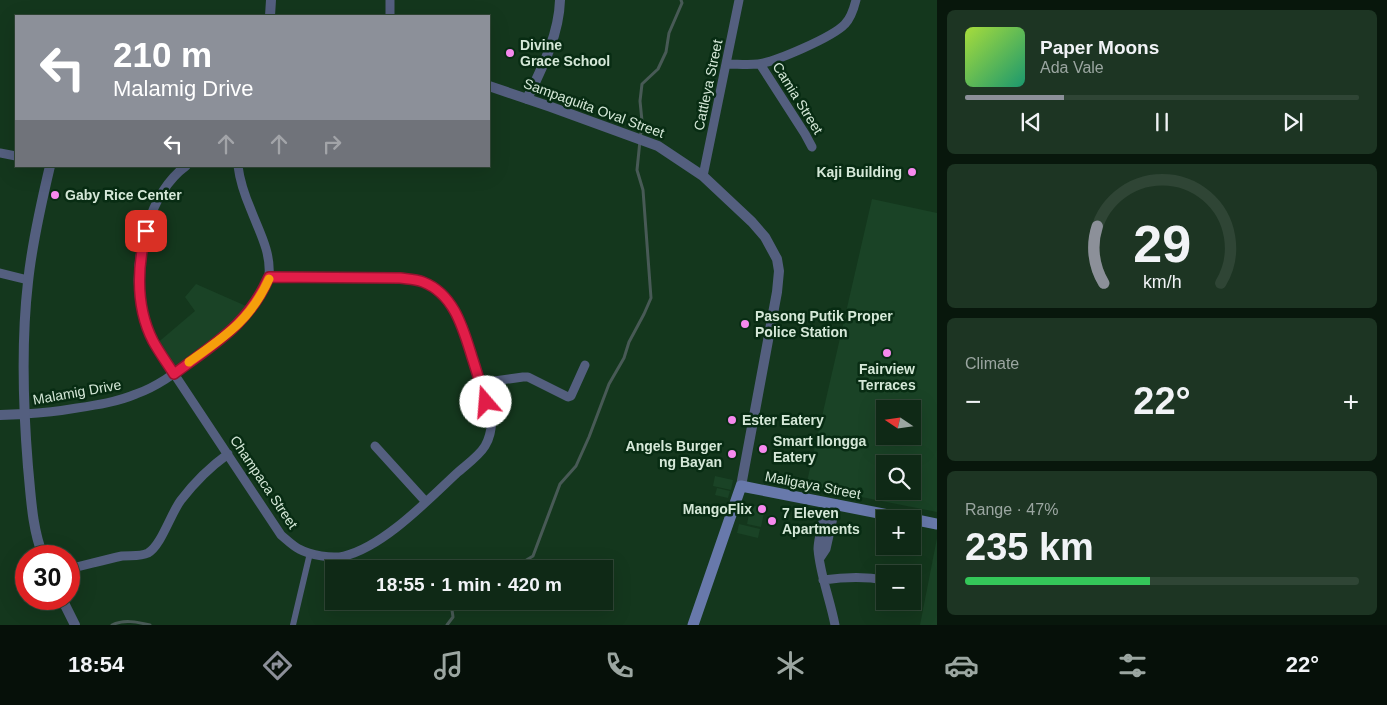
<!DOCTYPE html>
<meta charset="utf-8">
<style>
:root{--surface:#0f2916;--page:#1d3523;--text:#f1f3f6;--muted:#9ba6a1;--line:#2f4535;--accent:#8c9099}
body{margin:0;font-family:Helvetica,sans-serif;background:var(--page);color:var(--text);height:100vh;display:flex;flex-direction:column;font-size:19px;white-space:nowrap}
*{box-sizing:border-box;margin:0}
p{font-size:16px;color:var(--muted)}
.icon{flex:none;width:28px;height:28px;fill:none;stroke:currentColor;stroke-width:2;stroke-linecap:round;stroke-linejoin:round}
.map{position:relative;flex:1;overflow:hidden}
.panel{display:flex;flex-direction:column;gap:10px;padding:10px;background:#08170c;width:450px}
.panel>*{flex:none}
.guide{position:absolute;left:15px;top:15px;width:475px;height:152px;border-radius:0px;box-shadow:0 5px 20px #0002,0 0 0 1px var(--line);background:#8c9099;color:#fff;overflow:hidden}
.needle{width:32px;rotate:283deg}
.fabs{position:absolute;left:876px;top:400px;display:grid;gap:10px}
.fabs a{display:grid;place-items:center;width:45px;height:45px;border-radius:0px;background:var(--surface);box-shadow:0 5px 20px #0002,0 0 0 1px var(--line);font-size:25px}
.speed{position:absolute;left:15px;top:545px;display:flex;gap:10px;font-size:25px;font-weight:700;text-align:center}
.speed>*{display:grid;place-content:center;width:65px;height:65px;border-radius:50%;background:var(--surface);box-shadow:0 5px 20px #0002,0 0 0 1px var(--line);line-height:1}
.speed .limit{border:8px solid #d22;background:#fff;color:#111}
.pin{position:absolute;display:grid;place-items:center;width:42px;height:42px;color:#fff;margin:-21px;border-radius:10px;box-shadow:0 2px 8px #0006}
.me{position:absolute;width:55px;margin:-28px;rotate:342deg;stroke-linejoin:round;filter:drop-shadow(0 0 4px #0008)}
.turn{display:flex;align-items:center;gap:18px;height:105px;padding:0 15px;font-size:22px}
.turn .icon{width:65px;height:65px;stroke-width:2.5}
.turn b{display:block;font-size:35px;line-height:42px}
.lanes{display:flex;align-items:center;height:48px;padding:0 15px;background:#0003;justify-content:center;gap:25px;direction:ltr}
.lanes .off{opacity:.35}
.big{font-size:38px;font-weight:700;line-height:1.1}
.panel .widget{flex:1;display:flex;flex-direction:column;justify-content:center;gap:8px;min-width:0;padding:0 18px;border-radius:8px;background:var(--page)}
.panel .dial{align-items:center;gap:0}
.dial svg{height:130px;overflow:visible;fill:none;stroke:var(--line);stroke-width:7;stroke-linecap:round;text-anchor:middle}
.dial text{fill:var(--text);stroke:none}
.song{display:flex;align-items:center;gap:15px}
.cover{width:60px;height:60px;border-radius:8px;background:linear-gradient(135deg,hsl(80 70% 55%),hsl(160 70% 35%))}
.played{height:5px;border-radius:2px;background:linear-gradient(90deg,var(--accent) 25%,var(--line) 25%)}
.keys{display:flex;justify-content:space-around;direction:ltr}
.heat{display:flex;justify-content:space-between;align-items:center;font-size:28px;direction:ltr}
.charge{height:8px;border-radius:4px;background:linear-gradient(90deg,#34c759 47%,var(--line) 0)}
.trip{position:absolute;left:325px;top:560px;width:288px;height:50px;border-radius:0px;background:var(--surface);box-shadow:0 5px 20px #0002,0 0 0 1px var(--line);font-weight:700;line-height:50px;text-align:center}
.tab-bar{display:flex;height:80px;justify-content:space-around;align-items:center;background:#061009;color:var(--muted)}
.tab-bar .icon{width:35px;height:35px}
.tab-bar .current{color:var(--accent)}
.tab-bar b{font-size:22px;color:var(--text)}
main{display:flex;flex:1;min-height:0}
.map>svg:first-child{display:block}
.built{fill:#1a4326;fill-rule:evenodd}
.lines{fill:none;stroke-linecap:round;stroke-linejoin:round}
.stream{stroke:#485a56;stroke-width:3}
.pedestrian{stroke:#545f7f;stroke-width:6}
.minor{stroke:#545f7f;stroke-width:9}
.tertiary{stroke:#545f7f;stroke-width:10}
.secondary{stroke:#6879ab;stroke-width:11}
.route-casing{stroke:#92132f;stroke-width:12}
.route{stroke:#e11d48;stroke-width:9}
.slow{stroke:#f59e0b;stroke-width:9}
.poi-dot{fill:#f689ee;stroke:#082c13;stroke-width:2}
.labels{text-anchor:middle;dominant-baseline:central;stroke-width:5;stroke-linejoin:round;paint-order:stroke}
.poi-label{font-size:14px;font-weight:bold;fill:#d5e8d8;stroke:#082c13;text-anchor:start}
.street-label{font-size:14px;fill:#d5e8d8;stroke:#082c13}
</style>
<main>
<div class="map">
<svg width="937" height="625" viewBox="0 0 937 625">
<rect width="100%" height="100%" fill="#14371d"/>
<!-- built -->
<path class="built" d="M872,199L937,213V512L806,486ZM885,409H912V436H885ZM885,464H912V491H885Z
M196,284L246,306L223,336L173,373L155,345L195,311L185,297Z
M715,476L733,480L731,490L713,486Z
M717,488L730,491L728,498L715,495Z
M751,505L765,508L761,527L747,524Z
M739,524L760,529L758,538L737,533Z
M937,538V625H920Z"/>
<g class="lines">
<!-- stream -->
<path class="stream" d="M501,569L520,564L533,556L560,484L576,466L589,437L609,384L624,358L629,342L644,314L651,298L643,190L637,170L642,121L640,101L642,84L658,69L666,52L669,33L682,3L681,0
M112,625C124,619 137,622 150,625
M447,625L453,617L452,610L457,601"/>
<!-- pedestrian -->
<path class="pedestrian" d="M293,625L310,553"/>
<!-- minor -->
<path class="minor" d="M390,16V0
M727,64C737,64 748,65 758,64C775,62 833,37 845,24C851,18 854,8 856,0
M760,64L805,134L812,147
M0,153L16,156
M186,166C149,193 133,259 140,302C143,316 148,329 153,342L281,535C287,540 293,546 299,549C310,555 332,559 344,556C383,547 428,500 457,473C466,465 479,456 485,446C490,438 491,430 492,421L463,327C455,309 441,286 420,280C414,279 406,279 400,278L269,277
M703,176L739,0
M0,273L28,280
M480,383L523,377H528L568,397L571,396L585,365
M24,414C42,413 60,411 77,408C97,405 117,402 136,394C159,386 179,370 198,356C209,348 221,340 231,331C243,321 268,291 269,275C271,252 259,231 251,210C245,196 240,182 238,166
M375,446L426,502
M828,503C825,514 818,538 818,549C820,575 830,599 835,625
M820,558L826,549L836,504
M69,569C86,565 104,560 122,556C130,555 140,557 148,553C161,546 171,513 181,500C194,483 210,467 228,454
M823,580C844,577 864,576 885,580"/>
<!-- tertiary -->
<path class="tertiary" d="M270,16L271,0
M489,86L551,107L658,146L703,176L752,222L765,237L777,259L779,271L777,292L741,486
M527,99C542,68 559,35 560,0
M0,415L24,414
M43,556C32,528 31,497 28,467C23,405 21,343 28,282C32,243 41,204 50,166
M62,599L75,625"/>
<!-- secondary -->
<path class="secondary" d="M912,519L937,524
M693,625L741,486L909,519"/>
</g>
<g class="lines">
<defs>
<path id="route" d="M146,231C137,268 135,306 153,341C159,352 167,363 174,374C215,343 248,325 269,277L400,278C407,279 416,279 423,282C454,294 463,328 472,357C477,372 481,387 486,402"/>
</defs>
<!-- route casing -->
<use href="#route" class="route-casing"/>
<!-- route -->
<use href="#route" class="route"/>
<!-- slow -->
<path class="slow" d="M189,362C225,336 250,321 269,279"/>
</g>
<!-- markers -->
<g class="poi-dot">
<circle cx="510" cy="53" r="5"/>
<circle cx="912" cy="172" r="5"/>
<circle cx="55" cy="195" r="5"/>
<circle cx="745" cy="324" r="5"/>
<circle cx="887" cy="353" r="5"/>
<circle cx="732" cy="420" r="5"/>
<circle cx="763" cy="449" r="5"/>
<circle cx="732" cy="454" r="5"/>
<circle cx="762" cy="509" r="5"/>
<circle cx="772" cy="521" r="5"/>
</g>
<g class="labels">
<!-- poi labels -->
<g class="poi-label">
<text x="520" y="45">Divine<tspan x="520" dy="16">Grace School</tspan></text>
<text x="902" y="172" text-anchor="end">Kaji Building</text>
<text x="65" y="195">Gaby Rice Center</text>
<text x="755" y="316">Pasong Putik Proper<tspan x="755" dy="16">Police Station</tspan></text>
<text x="887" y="369" text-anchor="middle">Fairview<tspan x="887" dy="16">Terraces</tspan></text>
<text x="742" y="420">Ester Eatery</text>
<text x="773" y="441">Smart Ilongga<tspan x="773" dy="16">Eatery</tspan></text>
<text x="722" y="446" text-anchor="end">Angels Burger<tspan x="722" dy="16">ng Bayan</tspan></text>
<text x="752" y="509" text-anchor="end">MangoFlix</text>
<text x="782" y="513">7 Eleven<tspan x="782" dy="16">Apartments</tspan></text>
</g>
<!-- street labels -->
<g class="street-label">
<text transform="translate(708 85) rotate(-78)">Cattleya Street</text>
<text transform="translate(798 98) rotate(58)">Camia Street</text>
<text transform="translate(594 108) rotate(20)">Sampaguita Oval Street</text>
<text transform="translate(77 392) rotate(-10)">Malamig Drive</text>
<text transform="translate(264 482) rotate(56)">Champaca Street</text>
<text transform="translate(813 485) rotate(11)">Maligaya Street</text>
</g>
</g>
</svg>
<div class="fabs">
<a><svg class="needle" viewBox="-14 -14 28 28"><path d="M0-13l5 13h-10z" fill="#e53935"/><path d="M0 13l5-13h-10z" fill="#9ba6a1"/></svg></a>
<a><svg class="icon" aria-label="search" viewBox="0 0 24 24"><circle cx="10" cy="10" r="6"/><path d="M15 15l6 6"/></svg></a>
<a>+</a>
<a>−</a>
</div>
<div class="speed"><div class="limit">30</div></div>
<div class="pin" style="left:146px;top:231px;background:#d93025"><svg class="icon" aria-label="arrive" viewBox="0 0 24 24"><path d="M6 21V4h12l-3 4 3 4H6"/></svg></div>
<svg class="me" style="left:486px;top:402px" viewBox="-20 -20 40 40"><circle r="19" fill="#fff"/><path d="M0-13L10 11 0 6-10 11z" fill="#e11d48"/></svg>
<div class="trip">18:55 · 1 min · 420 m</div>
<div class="guide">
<div class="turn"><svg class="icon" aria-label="left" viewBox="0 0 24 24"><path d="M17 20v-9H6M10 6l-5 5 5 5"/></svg><div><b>210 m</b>Malamig Drive</div></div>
<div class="lanes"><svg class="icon" aria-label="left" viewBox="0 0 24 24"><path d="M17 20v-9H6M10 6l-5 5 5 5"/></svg><svg class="icon off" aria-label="ahead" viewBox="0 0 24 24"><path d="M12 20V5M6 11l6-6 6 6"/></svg><svg class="icon off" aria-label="ahead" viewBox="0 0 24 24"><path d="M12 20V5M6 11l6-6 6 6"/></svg><svg class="icon off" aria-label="right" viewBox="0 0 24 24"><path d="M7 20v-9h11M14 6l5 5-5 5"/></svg></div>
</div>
</div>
<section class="panel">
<div class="widget">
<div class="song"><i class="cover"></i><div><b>Paper Moons</b><p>Ada Vale</p></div></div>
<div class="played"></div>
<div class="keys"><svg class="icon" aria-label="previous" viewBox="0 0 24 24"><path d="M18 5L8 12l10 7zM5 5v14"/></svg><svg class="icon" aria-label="pause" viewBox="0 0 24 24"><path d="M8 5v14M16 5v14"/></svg><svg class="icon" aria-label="next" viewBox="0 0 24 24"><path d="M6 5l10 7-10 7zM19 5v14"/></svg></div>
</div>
<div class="widget dial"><svg viewBox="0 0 100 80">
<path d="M14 69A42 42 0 1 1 86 69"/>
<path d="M14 69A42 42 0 0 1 10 34" stroke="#8c9099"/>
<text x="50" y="56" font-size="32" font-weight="700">29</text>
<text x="50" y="72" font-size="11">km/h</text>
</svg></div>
<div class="widget"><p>Climate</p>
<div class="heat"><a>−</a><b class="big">22°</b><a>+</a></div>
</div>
<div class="widget"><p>Range · 47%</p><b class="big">235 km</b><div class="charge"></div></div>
</section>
</main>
<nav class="tab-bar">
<b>18:54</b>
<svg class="icon current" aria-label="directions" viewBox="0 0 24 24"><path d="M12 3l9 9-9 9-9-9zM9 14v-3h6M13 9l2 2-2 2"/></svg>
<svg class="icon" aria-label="music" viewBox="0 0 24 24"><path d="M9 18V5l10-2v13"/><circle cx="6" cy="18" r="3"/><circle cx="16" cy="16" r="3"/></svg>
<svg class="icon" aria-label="phone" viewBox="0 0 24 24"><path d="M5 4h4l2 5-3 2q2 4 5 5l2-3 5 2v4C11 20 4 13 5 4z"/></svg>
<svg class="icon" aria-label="climate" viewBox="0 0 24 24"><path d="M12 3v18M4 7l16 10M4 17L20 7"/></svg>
<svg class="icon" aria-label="car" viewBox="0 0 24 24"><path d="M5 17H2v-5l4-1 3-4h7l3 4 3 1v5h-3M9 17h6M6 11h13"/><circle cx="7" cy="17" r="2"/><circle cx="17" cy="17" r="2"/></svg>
<svg class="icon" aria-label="filters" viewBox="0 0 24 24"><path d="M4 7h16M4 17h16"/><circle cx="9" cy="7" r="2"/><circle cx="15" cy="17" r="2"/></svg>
<b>22°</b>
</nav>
